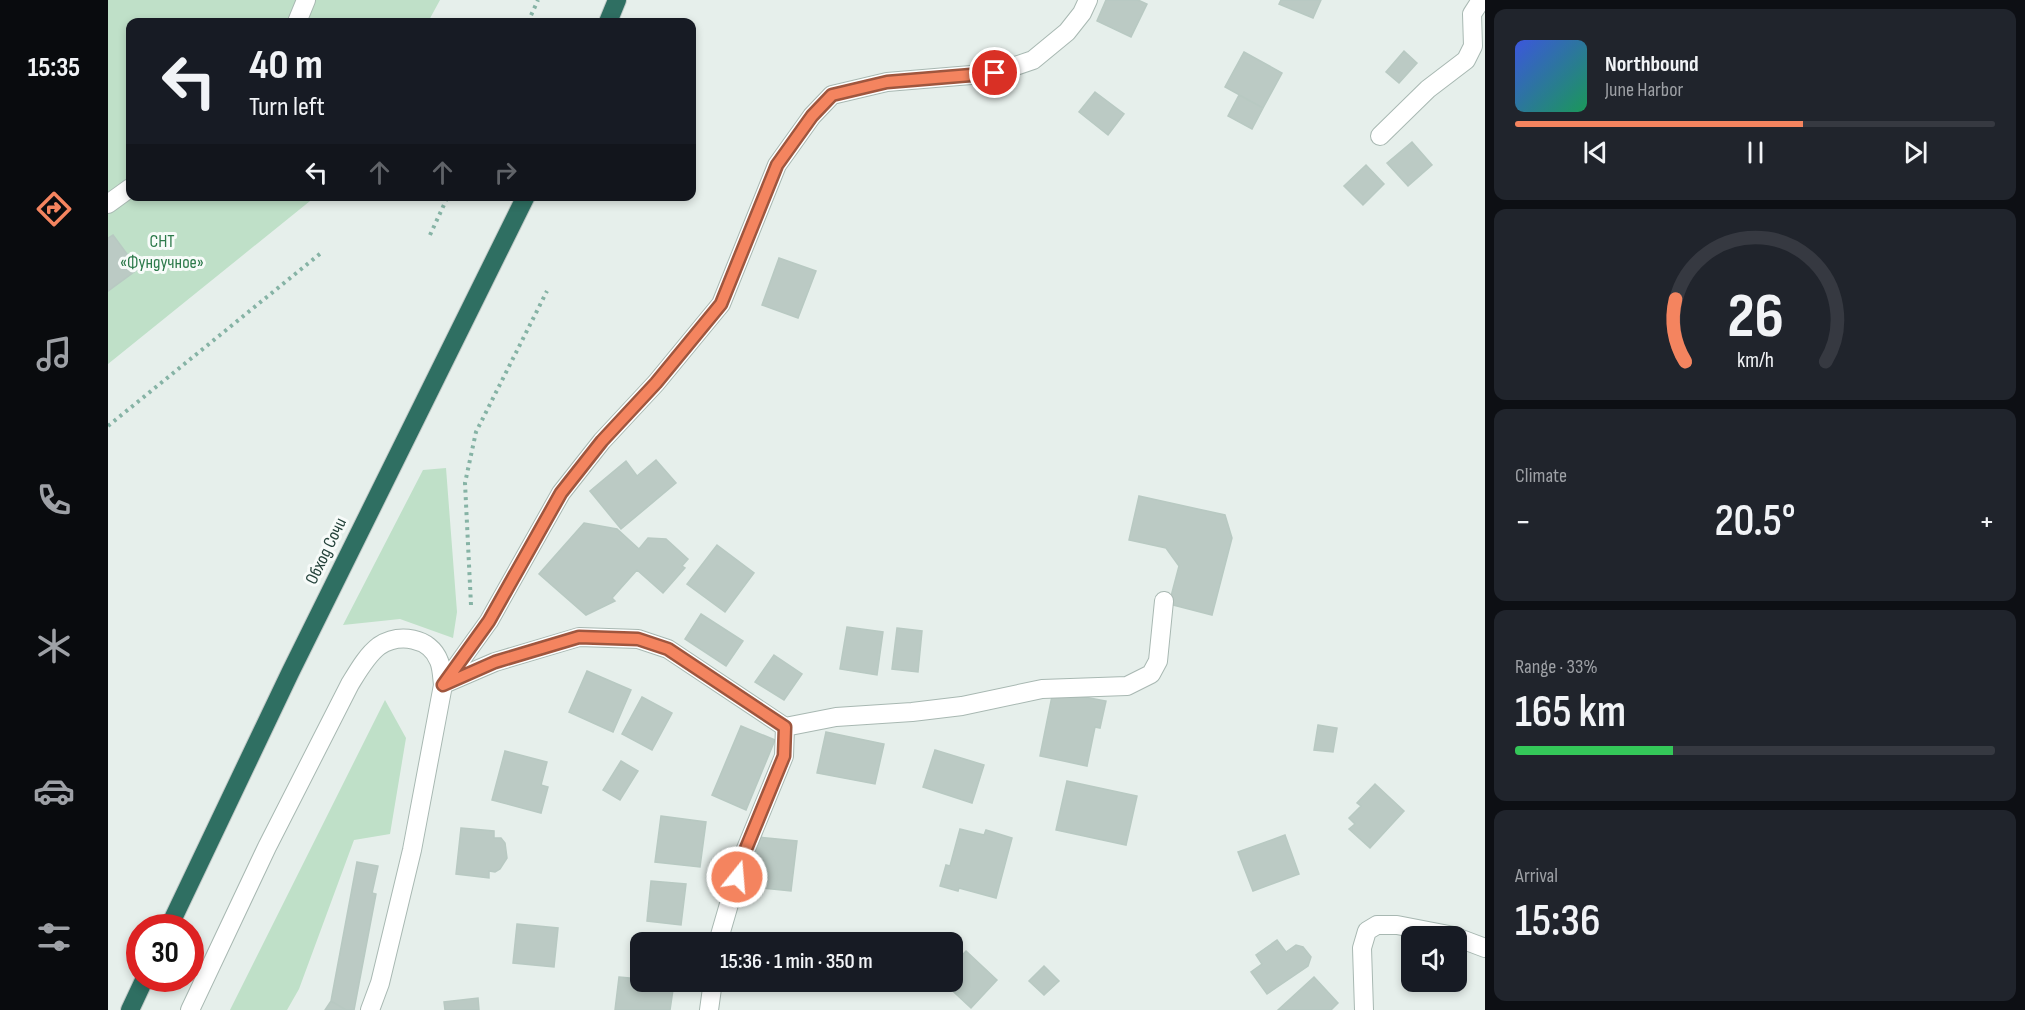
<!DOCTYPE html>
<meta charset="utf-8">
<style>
:root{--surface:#171b24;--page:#20242c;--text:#f1f3f6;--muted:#9ea1a6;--line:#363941;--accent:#f4845f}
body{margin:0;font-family:"Sofia Sans Condensed",sans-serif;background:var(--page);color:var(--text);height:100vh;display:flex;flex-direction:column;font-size:22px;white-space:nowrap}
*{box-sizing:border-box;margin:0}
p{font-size:20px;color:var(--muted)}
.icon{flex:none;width:33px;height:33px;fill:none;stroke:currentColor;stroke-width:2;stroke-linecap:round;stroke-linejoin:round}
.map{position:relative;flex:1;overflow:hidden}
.drawer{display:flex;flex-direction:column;gap:9px;padding:9px;background:#0d0f14;width:540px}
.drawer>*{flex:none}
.guide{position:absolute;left:18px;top:18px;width:570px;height:183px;border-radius:12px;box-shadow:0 3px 9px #0003;background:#171b24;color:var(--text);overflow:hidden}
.fabs{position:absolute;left:1293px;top:926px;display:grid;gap:12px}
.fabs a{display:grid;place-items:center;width:66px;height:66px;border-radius:12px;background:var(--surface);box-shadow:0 3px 9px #0003;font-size:30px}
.speed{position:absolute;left:18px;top:914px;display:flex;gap:12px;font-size:30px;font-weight:700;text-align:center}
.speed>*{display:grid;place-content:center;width:78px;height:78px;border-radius:50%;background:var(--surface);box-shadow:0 3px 9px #0003;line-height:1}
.speed .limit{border:9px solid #d22;background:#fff;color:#111}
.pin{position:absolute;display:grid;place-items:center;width:51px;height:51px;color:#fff;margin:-26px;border:3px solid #fff;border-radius:50%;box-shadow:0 2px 6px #0007}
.me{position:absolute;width:66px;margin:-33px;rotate:17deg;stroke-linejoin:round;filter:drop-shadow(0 0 4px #0008)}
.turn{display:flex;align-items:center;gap:21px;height:126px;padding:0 24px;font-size:27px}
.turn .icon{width:78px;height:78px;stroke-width:2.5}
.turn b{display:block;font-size:42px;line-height:51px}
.lanes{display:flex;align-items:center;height:57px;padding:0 24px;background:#0003;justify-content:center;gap:30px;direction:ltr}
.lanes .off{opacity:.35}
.big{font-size:45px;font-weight:600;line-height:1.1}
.drawer .widget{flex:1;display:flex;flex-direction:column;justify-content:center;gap:9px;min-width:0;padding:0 21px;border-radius:12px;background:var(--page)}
.drawer .dial{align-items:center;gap:0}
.dial svg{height:156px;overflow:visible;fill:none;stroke:var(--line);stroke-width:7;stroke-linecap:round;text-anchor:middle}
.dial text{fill:var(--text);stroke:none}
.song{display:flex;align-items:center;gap:18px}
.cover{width:72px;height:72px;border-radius:9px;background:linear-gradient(135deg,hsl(230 70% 55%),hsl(150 70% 35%))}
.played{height:6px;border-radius:3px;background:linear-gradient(90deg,var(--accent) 60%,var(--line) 60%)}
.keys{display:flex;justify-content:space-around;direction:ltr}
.heat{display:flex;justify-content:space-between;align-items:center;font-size:33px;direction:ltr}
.charge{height:9px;border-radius:4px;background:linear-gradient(90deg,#34c759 33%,var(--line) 0)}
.trip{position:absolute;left:522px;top:932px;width:333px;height:60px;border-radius:12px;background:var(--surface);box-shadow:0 3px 9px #0003;font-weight:600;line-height:60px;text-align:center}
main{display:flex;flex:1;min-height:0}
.dock{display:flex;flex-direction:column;width:108px;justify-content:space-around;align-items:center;background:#090b0e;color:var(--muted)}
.dock .icon{width:42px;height:42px}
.dock .active{color:var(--accent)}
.dock b{font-size:27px;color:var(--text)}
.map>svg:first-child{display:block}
.green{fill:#bfe0c8}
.building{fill:#bbcac4;stroke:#b8c9c2;stroke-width:1.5}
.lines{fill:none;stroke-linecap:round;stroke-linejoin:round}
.minor-casing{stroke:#a8b8b2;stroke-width:20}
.highway-casing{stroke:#c2cac8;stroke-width:20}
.path{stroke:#86b3a5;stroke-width:4;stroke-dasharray:3 4.5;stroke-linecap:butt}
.minor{stroke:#fff;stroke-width:18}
.highway{stroke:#2f6f62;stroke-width:18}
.route-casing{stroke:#9f563e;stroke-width:15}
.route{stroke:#f4845f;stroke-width:10}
.labels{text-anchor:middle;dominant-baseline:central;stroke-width:6;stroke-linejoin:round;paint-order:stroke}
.park-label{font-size:18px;fill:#2d7a4b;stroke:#f7fbf9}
.street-label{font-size:18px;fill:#24423a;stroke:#f7fbf9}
</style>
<main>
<nav class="dock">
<b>15:35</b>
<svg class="icon active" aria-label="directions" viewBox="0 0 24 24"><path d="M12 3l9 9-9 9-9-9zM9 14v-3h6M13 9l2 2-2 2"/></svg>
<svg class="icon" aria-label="music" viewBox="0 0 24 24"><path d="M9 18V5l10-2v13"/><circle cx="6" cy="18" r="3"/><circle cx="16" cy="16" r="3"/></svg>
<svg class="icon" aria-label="phone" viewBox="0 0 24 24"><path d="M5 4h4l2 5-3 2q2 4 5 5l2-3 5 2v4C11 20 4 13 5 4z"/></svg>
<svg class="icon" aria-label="climate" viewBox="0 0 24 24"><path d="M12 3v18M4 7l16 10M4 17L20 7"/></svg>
<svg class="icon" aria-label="car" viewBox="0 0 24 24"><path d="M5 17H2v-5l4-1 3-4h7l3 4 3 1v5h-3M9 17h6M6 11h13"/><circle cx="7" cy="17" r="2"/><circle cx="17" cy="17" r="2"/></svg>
<svg class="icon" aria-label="filters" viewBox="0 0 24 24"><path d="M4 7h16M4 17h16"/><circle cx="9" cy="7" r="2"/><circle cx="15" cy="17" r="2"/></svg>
</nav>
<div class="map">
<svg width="1377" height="1010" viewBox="0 0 1377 1010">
<rect width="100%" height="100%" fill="#e6efeb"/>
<!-- green -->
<path class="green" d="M0,0H332L320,22H22V196L207,197L0,364Z
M338,468L349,612L345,638L292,619L235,625L315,470Z
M277,700L298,738L282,834L246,840L191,989L179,1010H122Z"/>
<!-- building -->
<path class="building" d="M998,0H1030L1039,4L1023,37L989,21Z
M1173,0H1213L1205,18L1171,4Z
M1296,51L1309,63L1291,83L1278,72Z
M1136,52L1174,73L1155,108L1117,87Z
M987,92L1016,114L1000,135L971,112Z
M1131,95L1155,108L1144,129L1120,116Z
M1304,142L1324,165L1300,186L1279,163Z
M1258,165L1276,184L1255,205L1236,186Z
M5,235L30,269L0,291V238Z
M671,258L708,271L690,318L654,305Z
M548,460L568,483L513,529L482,491L518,461L529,476Z
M1031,496L1117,515L1124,538L1104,615L1061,604L1071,566L1058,548L1021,540Z
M476,523L509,529L531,549L540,538L558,539L580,559L574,566L577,568L555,593L529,570L504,598L507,601L478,615L431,574Z
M609,545L646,573L617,612L579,584Z
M593,614L635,641L618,666L577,639Z
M739,627L775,632L769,675L732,669Z
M789,628L814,631L810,672L784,669Z
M666,655L694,674L676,700L647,682Z
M479,671L523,690L505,732L461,712Z
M945,691L998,701L992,728L987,727L979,766L932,756Z
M534,697L564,713L544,750L514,734Z
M1210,725L1229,728L1225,752L1206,750Z
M633,726L667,740L638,810L604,795Z
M718,732L776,744L767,784L709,773Z
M827,750L876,765L864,803L815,787Z
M397,751L439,762L433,785L440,787L433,813L384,800Z
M513,761L530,771L512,800L495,790Z
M959,781L1029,796L1018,845L948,830Z
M1267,784L1296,811L1262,848L1241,829L1247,824L1241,818L1253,806L1249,803Z
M553,816L598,822L592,867L547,862Z
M353,828L386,831V838H393L397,843L399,858L392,869L387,872L381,871V878L348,874Z
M852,829L876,835L878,830L904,838L888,898L851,888L850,891L832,886L838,865L842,866Z
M1177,835L1191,874L1145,891L1130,852Z
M650,837L689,841L683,891L644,887Z
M249,862L270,866L264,893L268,894L246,1010H238L223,1001Z
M543,881L578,884L573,925L539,921Z
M409,924L450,928L446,967L405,963Z
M1169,940L1178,952L1188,945L1195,947L1203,957L1200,966L1159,994L1143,972L1154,964L1148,955Z
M858,951L889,980L863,1008L834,981H844V966Z
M936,966L951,981L936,995L921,981Z
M511,977L532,979V981L566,983L562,1010H507Z
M1206,977L1230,1003L1223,1010H1170Z
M625,981H654L653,987Z
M370,998L371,1010H337L336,1002Z
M223,1001L238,1010H217Z"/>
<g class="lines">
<defs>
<path id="minor" d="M189,22L198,0
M1272,136L1320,89L1358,60L1365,46L1364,14L1373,0
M0,204L22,188
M336,684L387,662L471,637L530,639L560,649L677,727L676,756L635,856L610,942
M335,685L381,621L453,493L494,441L548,383L613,304L669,165L704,116L724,95L779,82L887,73L925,60L959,32L974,13L980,0
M677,727L728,717L804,712L854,706L934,689L1019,686L1043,674L1050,661L1056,601
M1348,937L1377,948
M82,1010L159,847L242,684C250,671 259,655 271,646C291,633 322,637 331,661C334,668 334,677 335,685L304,850L272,983L262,1010
M601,1010L605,981
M1256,1010L1254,948L1259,931L1269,925H1289L1346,936"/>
<path id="highway" d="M500,22L509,0
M61,927L182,673L418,196
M22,1010L37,978"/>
</defs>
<!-- minor casing -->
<use href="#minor" class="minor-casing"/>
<!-- highway casing -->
<use href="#highway" class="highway-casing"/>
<!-- path -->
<path class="path" d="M420,22L430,0
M322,235L340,196
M0,426L213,253
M363,605L357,483L368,432L439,291"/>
<!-- minor -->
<use href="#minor" class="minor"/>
<!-- highway -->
<use href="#highway" class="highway"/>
</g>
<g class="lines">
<defs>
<path id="route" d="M629,877L635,856L676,756L677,727L560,649L530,639L471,637L387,662L335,685L381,621L453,493L494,441L548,383L613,304L669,165L704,116L724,95L779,82L887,73"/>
</defs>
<!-- route casing -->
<use href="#route" class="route-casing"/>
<!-- route -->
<use href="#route" class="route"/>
</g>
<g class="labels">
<!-- park labels -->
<g class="park-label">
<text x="54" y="241">СНТ<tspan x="54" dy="21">«Фундучное»</tspan></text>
</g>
<!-- street labels -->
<g class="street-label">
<text transform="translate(218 551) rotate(-64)">Обход Сочи</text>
</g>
</g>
</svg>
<div class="fabs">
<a><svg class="icon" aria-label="sound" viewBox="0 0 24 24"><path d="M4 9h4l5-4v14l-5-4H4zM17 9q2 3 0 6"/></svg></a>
</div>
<div class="speed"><div class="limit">30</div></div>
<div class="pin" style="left:887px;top:73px;background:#d93025"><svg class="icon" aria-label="arrive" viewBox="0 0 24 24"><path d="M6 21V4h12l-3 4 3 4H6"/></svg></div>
<svg class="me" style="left:629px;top:877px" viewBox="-20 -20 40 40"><circle r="17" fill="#f4845f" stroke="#fff" stroke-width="3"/><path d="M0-11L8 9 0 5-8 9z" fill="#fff"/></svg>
<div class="trip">15:36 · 1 min · 350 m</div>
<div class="guide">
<div class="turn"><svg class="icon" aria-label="left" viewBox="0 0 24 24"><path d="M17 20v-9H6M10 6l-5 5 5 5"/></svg><div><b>40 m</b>Turn left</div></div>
<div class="lanes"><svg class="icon" aria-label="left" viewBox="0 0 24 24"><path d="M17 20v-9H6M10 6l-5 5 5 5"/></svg><svg class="icon off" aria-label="ahead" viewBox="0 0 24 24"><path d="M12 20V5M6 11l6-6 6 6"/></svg><svg class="icon off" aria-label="ahead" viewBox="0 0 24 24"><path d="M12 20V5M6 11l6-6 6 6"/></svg><svg class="icon off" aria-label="right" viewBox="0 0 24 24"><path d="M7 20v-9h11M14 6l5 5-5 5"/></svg></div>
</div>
</div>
<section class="drawer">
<div class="widget">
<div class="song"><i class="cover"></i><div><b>Northbound</b><p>June Harbor</p></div></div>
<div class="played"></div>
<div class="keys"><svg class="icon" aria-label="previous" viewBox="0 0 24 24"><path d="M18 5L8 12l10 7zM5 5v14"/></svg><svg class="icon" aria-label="pause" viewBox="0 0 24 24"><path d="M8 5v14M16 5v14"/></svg><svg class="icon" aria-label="next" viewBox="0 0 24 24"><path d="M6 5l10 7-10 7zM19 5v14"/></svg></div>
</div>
<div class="widget dial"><svg viewBox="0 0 100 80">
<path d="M14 69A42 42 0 1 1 86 69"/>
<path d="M14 69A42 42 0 0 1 9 37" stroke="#f4845f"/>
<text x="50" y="56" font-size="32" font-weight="700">26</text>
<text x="50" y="72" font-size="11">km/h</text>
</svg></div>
<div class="widget"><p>Climate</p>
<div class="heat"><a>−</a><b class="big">20.5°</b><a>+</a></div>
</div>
<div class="widget"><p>Range · 33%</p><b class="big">165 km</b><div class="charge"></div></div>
<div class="widget"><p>Arrival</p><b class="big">15:36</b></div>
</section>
</main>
